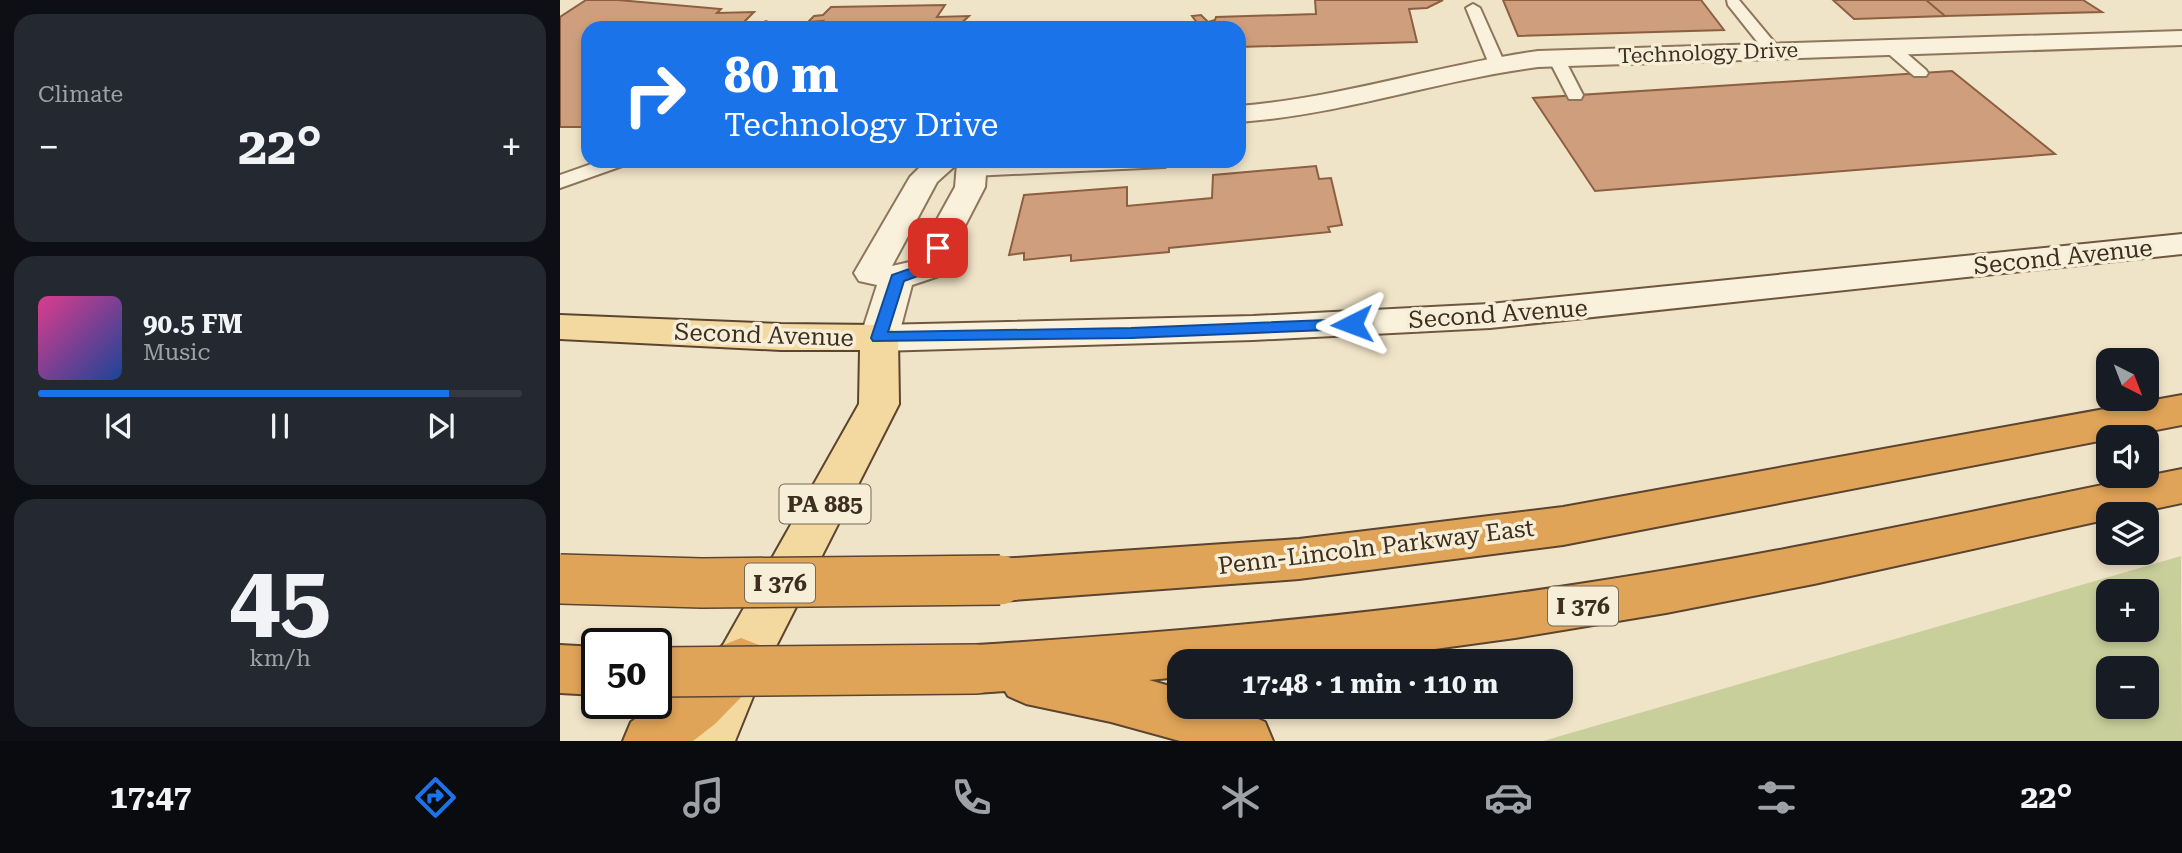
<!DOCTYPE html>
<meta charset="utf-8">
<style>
:root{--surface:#171b24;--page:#242831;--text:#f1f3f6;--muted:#9ea1a6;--line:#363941;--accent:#1a73e8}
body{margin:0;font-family:"Roboto Serif",serif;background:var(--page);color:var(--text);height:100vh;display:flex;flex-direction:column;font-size:26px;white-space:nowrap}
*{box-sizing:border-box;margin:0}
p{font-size:23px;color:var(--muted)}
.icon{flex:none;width:38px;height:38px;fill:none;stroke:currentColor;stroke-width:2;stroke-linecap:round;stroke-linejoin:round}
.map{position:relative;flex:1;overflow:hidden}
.panel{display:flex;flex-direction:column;gap:14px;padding:14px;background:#0d0f14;width:560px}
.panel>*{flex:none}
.banner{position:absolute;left:21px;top:21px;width:665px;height:147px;border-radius:21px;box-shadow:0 4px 10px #0003;background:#1a73e8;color:#fff;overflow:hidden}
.needle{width:46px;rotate:138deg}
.buttons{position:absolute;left:1536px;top:348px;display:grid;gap:14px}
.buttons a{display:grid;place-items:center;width:63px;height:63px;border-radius:14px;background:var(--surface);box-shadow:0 4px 10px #0003;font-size:35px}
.speed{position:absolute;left:21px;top:628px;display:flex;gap:14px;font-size:35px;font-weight:700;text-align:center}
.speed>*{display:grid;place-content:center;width:91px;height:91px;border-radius:50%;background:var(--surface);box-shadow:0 4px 10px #0003;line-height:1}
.speed .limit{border:4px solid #111;border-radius:10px;background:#fff;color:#111}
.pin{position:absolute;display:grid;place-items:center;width:60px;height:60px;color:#fff;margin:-30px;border-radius:14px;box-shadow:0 4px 10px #0006}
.me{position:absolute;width:77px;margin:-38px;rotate:267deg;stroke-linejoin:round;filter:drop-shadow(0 0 5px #0008)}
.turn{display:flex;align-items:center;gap:24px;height:147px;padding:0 28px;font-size:32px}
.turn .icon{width:91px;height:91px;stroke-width:2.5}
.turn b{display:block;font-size:49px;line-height:60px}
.big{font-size:52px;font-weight:700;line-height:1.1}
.panel .card{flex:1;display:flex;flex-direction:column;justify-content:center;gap:10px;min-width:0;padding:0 24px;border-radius:21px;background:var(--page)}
.panel .dial{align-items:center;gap:0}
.dial b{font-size:91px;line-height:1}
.song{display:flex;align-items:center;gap:21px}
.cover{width:84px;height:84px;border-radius:10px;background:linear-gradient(135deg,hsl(330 70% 55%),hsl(220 70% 35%))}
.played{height:7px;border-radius:4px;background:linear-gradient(90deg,var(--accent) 85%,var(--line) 85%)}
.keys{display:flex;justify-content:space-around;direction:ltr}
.heat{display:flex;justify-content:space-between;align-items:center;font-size:38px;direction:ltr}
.trip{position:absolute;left:607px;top:649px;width:406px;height:70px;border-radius:21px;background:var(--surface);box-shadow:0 4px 10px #0003;font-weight:700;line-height:70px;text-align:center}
.dock{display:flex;height:112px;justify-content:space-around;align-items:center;background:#090b0e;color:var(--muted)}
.dock .icon{width:49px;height:49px}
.dock .active{color:var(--accent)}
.dock b{font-size:32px;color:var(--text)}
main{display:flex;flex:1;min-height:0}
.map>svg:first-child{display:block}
.green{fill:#c9cf9b;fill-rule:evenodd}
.building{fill:#cf9f7d;stroke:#8d5f41;stroke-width:2}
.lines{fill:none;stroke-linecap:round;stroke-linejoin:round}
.lane-casing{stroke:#8d765c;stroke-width:4}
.street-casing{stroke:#8d765c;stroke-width:4}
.secondary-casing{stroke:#6f573f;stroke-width:4}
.primary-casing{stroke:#5b4430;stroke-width:4}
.highway-casing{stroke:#5b4430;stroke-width:4}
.lane{fill:#faf1dc;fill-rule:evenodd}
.street{fill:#faf1dc;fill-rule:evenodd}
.secondary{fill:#faf1dc;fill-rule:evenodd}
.primary{fill:#f3d9a0;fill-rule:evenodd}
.highway{fill:#e0a458;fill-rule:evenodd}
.highway-bridge-casing{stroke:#5b4430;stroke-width:52;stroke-linecap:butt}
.highway-bridge{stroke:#e0a458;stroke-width:49}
.route{fill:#1a73e8;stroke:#114b97;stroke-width:2}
.labels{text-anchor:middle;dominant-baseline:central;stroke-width:7;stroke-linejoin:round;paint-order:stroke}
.far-street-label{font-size:21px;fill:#3d2e20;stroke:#f7eed8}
.shield{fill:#f7eed8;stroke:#756857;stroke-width:2}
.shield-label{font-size:23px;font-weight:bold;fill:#3d2e20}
.street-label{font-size:24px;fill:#3d2e20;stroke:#f7eed8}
</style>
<main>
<section class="panel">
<div class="card"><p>Climate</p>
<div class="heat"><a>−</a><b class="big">22°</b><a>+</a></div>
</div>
<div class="card">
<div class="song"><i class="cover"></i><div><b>90.5 FM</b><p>Music</p></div></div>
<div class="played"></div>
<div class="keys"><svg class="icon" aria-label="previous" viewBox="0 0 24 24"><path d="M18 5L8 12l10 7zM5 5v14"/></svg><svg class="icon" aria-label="pause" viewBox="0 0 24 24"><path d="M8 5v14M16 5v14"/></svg><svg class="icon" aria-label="next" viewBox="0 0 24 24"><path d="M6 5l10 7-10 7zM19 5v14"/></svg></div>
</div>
<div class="card dial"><b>45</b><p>km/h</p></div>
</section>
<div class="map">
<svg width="1622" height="741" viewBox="0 0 1622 741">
<rect width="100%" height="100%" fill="#f0e4c8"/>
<!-- green -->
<path class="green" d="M1621,556L1622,741H983ZM1549,592H1587V630H1549ZM1587,668V707H1549V668Z"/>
<!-- building -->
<path class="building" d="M26,0H58L161,9L157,13L194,12L178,28H28V127H0V17Z
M755,0H883L867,8L849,9L857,42L679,47V28H631L638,24L632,16L641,15L648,22L655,20L656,17L756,14Z
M943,0H1141L1164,30L958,36Z
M1273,0H1366L1385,16L1294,19Z
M1366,0H1523L1542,12L1385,16Z
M385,5L377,17L409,16L396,28H257L263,21L248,22L254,16L263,15L271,7Z
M1392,71L1495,154L1035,191L973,98Z
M756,166L759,179L771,178L782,225L768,227L770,232L609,248V252L511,261V255L464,260V253L449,255L464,195L567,187V206L652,198L653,175Z"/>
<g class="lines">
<defs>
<path id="lane" d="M1167,0H1179L1219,48L1221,51L1219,54H1207L1168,5Z
M913,4L920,8L945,64L943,67H931L929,64L906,8Z
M206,22L211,24L213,28H197Z
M1330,42L1336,44L1366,70L1368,73L1366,76H1354L1324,50L1322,47L1324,44Z
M996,53L1004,58L1023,95L1021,99H1009L1007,95L988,58Z
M40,161H67L65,165L0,188V175Z
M483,161H614L605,167L412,176L402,170L412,164Z"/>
<path id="street" d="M1622,31V45L978,67C877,80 781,115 679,122V106C781,98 877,65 978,51Z
M366,161H427L425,187L379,276L352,285L338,338L332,347L319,351L306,347L300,338L317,285L299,281L294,273L350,177ZM397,164L395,187L354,261L332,266L377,182Z"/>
<path id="secondary" d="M1622,234V254L930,328L693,340L319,351L306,347L300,338L306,329L319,325L693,316L930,304Z"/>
<path id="primary" d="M0,315L221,324L319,325L332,329L338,338L339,404L203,672L175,741H121L163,645L299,404L300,350H221L0,339Z"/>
<path id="highway" d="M1622,395V425L1003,545L739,579L440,601L423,595L416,580L423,565L440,559L739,539L1003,507Z
M1622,469V503L1570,514H1549V519L1254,584L1106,613L955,638L802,659L775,662H620V677L589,680L620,689V707H671L705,722L713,741H620L551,722L466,704L448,696L445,691L416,693L398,686L390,669L398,652L416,645C622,632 828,614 1032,582C1230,552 1426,508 1622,469Z
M181,638L199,645L207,662L199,679L155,724L133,741H63L71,722L117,688L163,645Z
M0,645L37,647V695L0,693Z"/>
</defs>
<!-- lane casing -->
<use href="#lane" class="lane-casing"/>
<!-- street casing -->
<use href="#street" class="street-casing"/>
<!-- secondary casing -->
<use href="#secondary" class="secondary-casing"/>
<!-- primary casing -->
<use href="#primary" class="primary-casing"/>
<!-- highway casing -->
<use href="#highway" class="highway-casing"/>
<!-- lane -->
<use href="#lane" class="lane"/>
<!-- street -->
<use href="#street" class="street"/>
<!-- secondary -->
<use href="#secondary" class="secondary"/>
<!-- primary -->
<use href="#primary" class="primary"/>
<!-- highway -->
<use href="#highway" class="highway"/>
<defs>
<path id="highway-bridge" d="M0,579L142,583L440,580
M96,672L416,669"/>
</defs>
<!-- highway-bridge casing -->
<use href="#highway-bridge" class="highway-bridge-casing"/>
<!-- highway-bridge -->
<use href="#highway-bridge" class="highway-bridge"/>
</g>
<!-- route -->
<path class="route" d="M378,244L385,248L372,271L344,281L328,332L571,328L792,319L800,324L792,329L571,338L313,341L311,338L332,275L361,265L373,245Z"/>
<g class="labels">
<!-- far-street labels -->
<g class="far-street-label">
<text transform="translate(1148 53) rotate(-2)">Technology Drive</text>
</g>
<!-- shield labels -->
<g class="shield">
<rect x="219.5" y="484.5" width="91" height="39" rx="5"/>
<rect x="185" y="563.5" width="70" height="39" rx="5"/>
<rect x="988" y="586.5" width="70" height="39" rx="5"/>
</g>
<g class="shield-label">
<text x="265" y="504">PA 885</text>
<text x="220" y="583">I 376</text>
<text x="1023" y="606">I 376</text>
</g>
<!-- street labels -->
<g class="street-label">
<text transform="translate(1503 257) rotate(-6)">Second Avenue</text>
<text transform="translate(938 314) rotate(-4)">Second Avenue</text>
<text transform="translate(204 335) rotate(2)">Second Avenue</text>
<text transform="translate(816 547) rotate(-7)">Penn-Lincoln Parkway East</text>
</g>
</g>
</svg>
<div class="buttons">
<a><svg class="needle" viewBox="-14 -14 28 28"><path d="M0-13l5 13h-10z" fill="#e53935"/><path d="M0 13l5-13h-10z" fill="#9ea1a6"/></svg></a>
<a><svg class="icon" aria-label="sound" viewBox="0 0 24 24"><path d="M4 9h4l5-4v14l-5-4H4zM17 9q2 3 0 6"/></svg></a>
<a><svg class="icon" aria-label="layers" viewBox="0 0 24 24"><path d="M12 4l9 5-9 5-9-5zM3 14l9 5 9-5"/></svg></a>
<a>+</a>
<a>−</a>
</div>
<div class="speed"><div class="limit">50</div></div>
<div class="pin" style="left:378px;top:248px;background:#d93025"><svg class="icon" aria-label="arrive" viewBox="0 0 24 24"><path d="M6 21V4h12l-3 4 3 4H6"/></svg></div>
<svg class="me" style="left:792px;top:324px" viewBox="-20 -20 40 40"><path d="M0-17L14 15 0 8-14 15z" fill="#1a73e8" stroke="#fff" stroke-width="4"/></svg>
<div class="trip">17:48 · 1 min · 110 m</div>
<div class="banner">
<div class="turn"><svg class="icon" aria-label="right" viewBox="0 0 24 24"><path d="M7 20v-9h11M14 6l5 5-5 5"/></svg><div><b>80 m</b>Technology Drive</div></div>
</div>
</div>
</main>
<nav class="dock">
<b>17:47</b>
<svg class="icon active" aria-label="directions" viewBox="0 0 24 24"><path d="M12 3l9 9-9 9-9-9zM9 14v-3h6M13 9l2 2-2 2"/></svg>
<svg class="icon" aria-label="music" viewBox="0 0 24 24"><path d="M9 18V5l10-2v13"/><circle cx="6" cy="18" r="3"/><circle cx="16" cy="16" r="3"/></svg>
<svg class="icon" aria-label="phone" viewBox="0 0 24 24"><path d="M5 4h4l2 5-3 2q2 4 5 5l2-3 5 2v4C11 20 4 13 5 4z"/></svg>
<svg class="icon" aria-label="climate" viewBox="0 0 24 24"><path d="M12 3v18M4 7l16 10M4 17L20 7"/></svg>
<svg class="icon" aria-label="car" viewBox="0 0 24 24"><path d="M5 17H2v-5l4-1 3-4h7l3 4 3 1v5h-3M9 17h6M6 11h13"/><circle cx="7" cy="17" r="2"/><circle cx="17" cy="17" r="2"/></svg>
<svg class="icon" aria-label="filters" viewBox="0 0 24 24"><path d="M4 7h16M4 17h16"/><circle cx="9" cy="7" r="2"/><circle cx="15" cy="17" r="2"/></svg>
<b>22°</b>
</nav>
